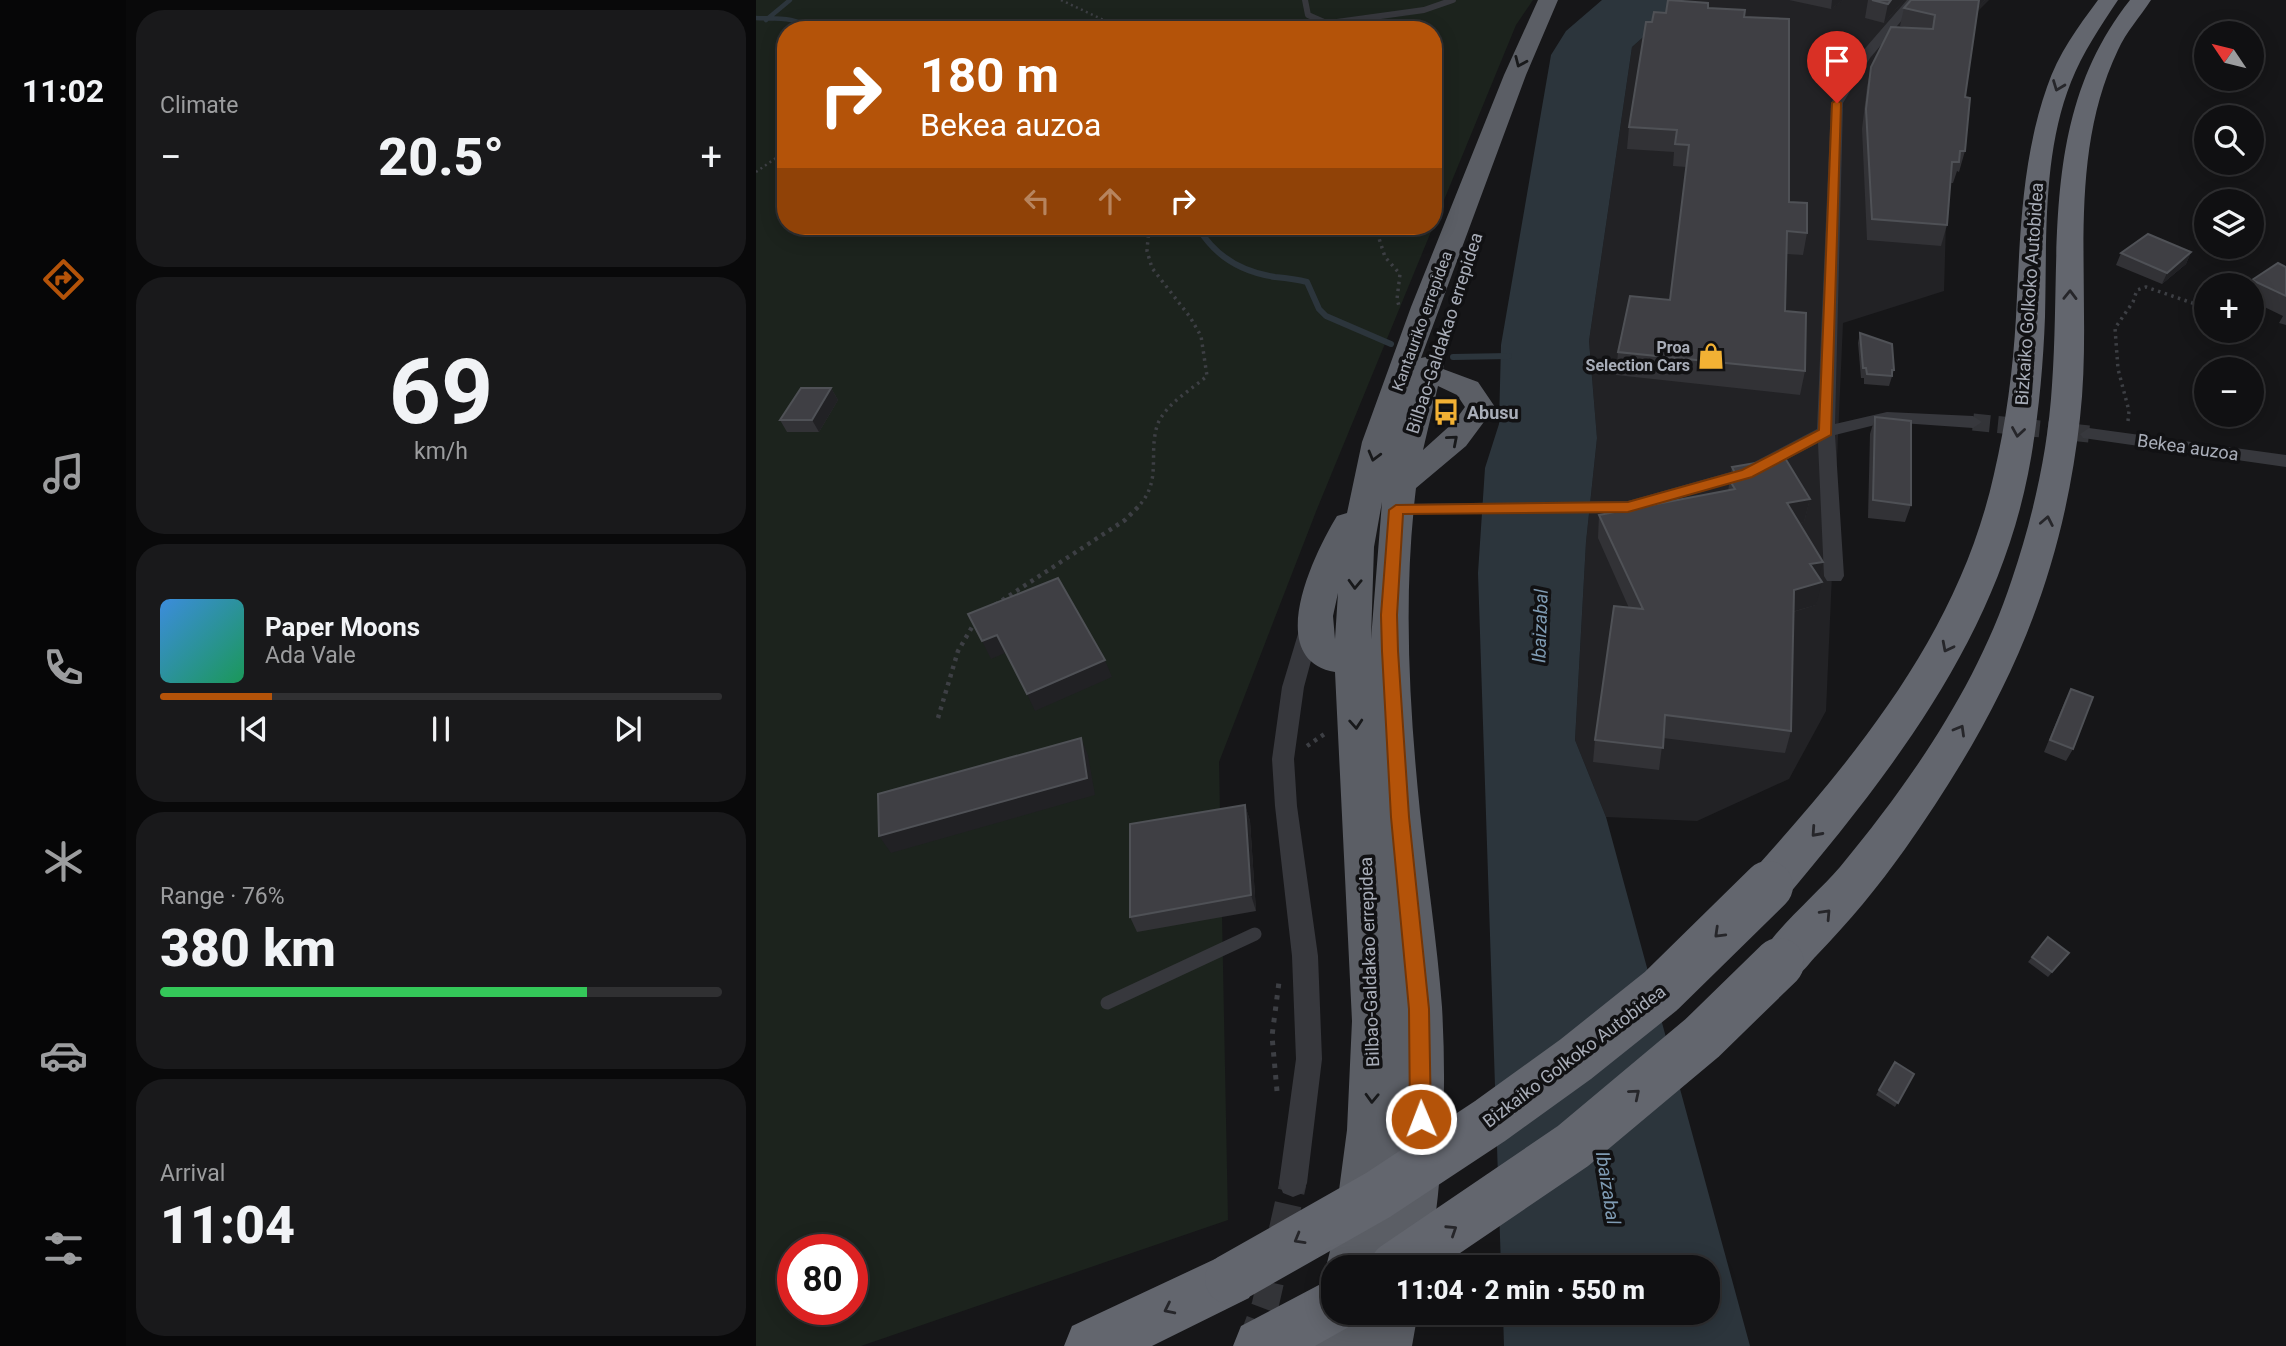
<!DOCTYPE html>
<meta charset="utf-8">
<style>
:root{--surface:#101012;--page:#19191b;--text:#f1f3f6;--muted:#9c9d9f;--line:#303032;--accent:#b45309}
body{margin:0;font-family:Roboto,sans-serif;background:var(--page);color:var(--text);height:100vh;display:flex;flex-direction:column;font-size:26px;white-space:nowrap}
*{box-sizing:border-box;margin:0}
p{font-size:23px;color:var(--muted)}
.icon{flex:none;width:38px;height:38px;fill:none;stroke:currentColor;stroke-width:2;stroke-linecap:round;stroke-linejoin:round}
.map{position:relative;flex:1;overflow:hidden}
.side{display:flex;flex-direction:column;gap:10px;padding:10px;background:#09090a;width:630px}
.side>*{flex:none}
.hud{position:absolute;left:21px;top:21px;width:665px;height:214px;border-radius:28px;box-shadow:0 4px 18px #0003,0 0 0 2px var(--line);background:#b45309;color:#fff;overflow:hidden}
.needle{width:46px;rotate:305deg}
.tools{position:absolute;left:1438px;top:21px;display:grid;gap:14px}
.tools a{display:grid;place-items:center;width:70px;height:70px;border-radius:50%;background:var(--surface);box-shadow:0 4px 18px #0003,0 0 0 2px var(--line);font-size:35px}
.speed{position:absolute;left:21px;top:1234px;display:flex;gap:14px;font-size:35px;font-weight:700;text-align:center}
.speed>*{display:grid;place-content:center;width:91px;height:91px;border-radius:50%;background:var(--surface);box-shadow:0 4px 18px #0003,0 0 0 2px var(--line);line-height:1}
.speed .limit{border:10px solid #d22;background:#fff;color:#111}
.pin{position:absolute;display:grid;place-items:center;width:60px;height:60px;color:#fff;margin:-72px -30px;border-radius:50% 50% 50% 0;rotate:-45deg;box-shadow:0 0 7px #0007}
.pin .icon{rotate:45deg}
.me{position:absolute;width:77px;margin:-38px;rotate:359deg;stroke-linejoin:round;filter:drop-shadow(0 0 5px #0008)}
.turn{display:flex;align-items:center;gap:24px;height:147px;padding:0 28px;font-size:32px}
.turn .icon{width:91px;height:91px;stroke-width:2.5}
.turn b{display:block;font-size:49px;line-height:60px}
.lanes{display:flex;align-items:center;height:66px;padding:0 28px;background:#0003;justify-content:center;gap:35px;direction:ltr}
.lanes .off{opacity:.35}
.big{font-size:52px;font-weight:800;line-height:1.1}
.side .card{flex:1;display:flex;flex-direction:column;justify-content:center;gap:10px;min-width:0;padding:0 24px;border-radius:28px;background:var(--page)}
.side .dial{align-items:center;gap:0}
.dial b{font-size:91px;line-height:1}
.song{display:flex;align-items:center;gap:21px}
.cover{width:84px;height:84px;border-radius:10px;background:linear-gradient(135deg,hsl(210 70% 55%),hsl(150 70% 35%))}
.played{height:7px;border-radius:4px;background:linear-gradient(90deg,var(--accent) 20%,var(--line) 20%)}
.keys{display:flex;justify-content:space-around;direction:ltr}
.heat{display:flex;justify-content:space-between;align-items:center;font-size:38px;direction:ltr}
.charge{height:10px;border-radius:5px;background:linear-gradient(90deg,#34c759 76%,var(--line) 0)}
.trip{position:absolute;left:565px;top:1255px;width:399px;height:70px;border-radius:28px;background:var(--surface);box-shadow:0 4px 18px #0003,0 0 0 2px var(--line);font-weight:800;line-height:70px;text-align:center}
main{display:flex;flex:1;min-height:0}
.dock{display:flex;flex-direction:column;width:126px;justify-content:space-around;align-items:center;background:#060607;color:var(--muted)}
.dock .icon{width:49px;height:49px}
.dock .current{color:var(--accent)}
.dock b{font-size:32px;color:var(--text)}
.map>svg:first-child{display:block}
.built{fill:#222225}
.green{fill:#1c231d;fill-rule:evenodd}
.water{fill:#2c353c}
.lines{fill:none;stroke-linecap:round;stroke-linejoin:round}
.stream-far1{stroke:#2c353c;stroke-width:4.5}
.stream{stroke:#2c353c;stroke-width:6}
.minor-tunnel-far1{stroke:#333438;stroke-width:17;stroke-dasharray:17 8;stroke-linecap:butt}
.minor-tunnel{stroke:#333438;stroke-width:27;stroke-dasharray:27 13;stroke-linecap:butt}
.path-far3{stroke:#3d3f44;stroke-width:2.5;stroke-dasharray:2 3.5;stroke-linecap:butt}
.path-far2{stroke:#3d3f44;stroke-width:3.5;stroke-dasharray:2.5 4.5;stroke-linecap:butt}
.path-far1{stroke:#3d3f44;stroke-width:4.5;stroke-dasharray:3.5 5;stroke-linecap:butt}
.path{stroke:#3d3f44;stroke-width:5;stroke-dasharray:4.5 7;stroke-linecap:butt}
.service-far1{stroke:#37383d;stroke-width:6}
.service{stroke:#37383d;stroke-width:13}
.minor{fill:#37383d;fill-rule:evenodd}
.trunk{fill:#5b5e65;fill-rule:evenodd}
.motorway{fill:#63666e;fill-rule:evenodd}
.motorway-bridge{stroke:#63666e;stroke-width:50}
.wall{fill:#323236}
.shaded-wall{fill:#212124}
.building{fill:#3f3f44;stroke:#4f5156;stroke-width:2}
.oneway{stroke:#18191b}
.oneway2{stroke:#26262a}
.route{fill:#b45309;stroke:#753606;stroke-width:2}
.labels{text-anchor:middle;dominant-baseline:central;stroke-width:7;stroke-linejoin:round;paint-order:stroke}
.far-street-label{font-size:16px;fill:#a8adb8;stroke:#111113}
.far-poi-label{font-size:16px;font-weight:bold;fill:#a8adb8;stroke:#111113;text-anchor:end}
.street-label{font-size:18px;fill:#a8adb8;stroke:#111113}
.poi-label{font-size:18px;font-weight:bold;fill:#a8adb8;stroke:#111113;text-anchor:start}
.water-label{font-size:19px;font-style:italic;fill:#7f9bb3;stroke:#111113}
</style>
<main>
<nav class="dock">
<b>11:02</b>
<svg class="icon current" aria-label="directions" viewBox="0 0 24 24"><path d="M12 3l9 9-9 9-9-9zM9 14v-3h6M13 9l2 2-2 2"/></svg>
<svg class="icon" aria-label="music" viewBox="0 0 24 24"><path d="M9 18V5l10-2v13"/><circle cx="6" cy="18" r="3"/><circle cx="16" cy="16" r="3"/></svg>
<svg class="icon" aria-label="phone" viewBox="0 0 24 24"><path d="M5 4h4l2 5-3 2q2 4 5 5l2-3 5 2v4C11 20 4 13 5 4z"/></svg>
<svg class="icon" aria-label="climate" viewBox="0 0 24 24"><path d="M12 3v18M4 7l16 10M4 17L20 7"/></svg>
<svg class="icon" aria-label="car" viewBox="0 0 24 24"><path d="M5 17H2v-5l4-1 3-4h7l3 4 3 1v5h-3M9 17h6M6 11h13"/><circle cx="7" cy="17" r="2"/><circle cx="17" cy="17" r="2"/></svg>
<svg class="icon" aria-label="filters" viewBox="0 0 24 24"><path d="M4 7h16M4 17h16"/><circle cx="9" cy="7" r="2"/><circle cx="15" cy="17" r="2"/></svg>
</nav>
<section class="side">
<div class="card"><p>Climate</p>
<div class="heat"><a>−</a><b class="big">20.5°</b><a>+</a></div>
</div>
<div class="card dial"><b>69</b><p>km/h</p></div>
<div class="card">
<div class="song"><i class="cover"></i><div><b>Paper Moons</b><p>Ada Vale</p></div></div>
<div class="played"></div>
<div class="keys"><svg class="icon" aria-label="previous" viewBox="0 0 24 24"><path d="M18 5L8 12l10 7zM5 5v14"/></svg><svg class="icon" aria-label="pause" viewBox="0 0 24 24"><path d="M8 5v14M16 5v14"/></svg><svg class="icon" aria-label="next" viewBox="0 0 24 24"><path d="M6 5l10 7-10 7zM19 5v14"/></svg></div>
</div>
<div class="card"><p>Range · 76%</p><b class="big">380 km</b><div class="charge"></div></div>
<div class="card"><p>Arrival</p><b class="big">11:04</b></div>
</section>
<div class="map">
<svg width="1530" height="1346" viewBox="0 0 1530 1346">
<rect width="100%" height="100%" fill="#161618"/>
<!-- built -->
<path class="built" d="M929,0H1233L1212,21L1190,222L1188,291L1087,323L1070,711L1033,779L941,821L850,817L819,740L830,542L841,438L833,341L876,47Z"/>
<!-- green -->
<path class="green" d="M0,0H777L760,25L561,509L463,762L472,1220L105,1346H0ZM30,30H677V226H30ZM37,1250H96V1309H37Z"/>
<!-- water -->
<path class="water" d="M846,0H929L876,47L833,341L841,438L830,542L819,740L850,817L994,1346H748L747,1313L952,1312V1267H745L722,573L729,468L743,424L745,345L795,55L810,31Z"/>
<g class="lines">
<!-- stream-far1 -->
<path class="stream-far1" d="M0,18C16,19 44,16 53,30
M10,20L34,0"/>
<!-- stream -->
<path class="stream" d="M445,226L443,229C460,257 486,272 519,277C530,278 540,279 551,282L563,309L570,316L635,344
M697,357L753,356"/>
<!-- minor-tunnel-far1 -->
<path class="minor-tunnel-far1" d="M1217,422L1333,434"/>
<!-- minor-tunnel -->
<path class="minor-tunnel" d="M494,1346L509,1306L537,1183"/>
<!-- path-far3 -->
<path class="path-far3" d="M305,0L354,23L380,30
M0,172L30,151"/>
<!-- path-far2 -->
<path class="path-far2" d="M619,226L629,257L644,274L641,299L643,306
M1372,421L1373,411L1362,369L1359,328L1377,302L1381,290L1390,287L1451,308
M380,509C407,482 392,457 401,426C408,405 435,390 451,376L445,336L434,317L396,268L391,251L393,226"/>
<!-- path-far1 -->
<path class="path-far1" d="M239,605L369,520L382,507
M182,718L202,651L219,622
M551,746L570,733"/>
<!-- path -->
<path class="path" d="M521,1091L516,1036L523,982"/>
<!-- service-far1 -->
<path class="service-far1" d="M549,0L552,15L568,22H581L668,10L697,0"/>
<!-- service -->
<path class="service" d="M351,1003L499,934"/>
<!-- minor -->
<path class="minor" d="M1151,0H1163L1114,58L1087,103L1079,424L1131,412L1217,416L1226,422L1217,428L1131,422L1079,435L1088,576L1085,581H1071L1068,576L1062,443L997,477L872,513L633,514L631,510L633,506L640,504L872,501L985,469L1061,429L1075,103L1105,53Z
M1333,428L1530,455V467L1327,438L1324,434Z
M555,616L562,619L565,624L548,687L538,759L541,806L562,956L566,1059L551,1183L547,1193L537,1197L527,1193L523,1183L540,1059L536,956L519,806L516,759L526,687L545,624L548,619Z"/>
<!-- trunk -->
<path class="trunk" d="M782,0H802L770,75L665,358L674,356L684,359L688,365L687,369L722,382L739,407L710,446L660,488C647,596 653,704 664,812C671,877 681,942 686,1007C691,1094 687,1181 672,1267H578V1285L570,1267L576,1243L591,1130L596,1021L579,672C506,659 559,552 581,516L591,513L606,442L655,307L748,75ZM682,386L701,395L709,407L698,422L667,450ZM626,502L615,639L618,547ZM582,593L579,639L577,616Z
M578,1289V1312H662L656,1346H550L566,1293Z"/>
<!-- motorway -->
<path class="motorway" d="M1342,0H1362C1344,27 1327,52 1315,82C1286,155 1291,240 1289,317C1287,370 1282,423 1272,474C1239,640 1134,774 1028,900L1012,905L996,900L990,886L996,872C1102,754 1203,632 1238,474C1250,423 1257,370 1260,317C1264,239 1265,161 1291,87C1302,54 1322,27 1342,0Z
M1374,0H1395C1384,17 1370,32 1362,50C1307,165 1338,297 1324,418C1305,588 1246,711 1149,849C1122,887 1093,922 1061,955C1054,962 1047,973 1038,978C1034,981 1028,982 1023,984L1007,978L1000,963C1014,933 1060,895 1084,867C1155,781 1221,686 1256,579C1277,517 1292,451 1296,385C1306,249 1283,115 1374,0Z
M474,1252L493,1260L501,1279L493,1298L396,1346H308L316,1326Z
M578,1277V1312H602L598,1324L559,1346H477L485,1326Z"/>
<!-- motorway-bridge -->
<path class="motorway-bridge" d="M639,1267L817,1146L946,1038L1023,963
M474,1279L622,1195L734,1121L820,1059L905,991L1012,886"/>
</g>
<!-- wall -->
<path class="wall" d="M1033,0H1087L1075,9Z
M1112,0H1148L1128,23L1109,18Z
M1155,0H1229L1222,8L1209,97V151L1203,172L1201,171L1197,183H1194L1191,225L1185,246L1111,240L1106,129L1111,87L1115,67L1148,27L1144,26L1148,8Z
M952,8L988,17L1033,202L1051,233L1047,255L1031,254L1029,311L1049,371L1044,395L860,375L862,352L914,300L930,167L917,166L918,152L871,149L873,127L896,22L910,13Z
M1435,252L1430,264L1406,284L1360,265L1365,253Z
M1530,267V325L1523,323L1527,316L1496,301V285H1494L1496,280Z
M1104,333L1138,370L1133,386L1108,384V378H1105L1102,343Z
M75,388L82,400L63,432H31L24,420Z
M1119,417L1155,505L1149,522L1112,518L1114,434Z
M976,467L1054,499L1048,522L1043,523L1063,577L1060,605L1037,612L1035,731L1029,753L907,738L903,770L837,762L839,740L873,608L842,538L843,515L972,491Z
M1315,689L1317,749L1310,761L1288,752L1309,701Z
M489,805L494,821L500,911L381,932L374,917Z
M1276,957L1309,958L1292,977L1272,962Z
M1139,1062L1158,1074L1139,1107L1120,1095Z"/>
<!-- shaded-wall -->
<path class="shaded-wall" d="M1076,0H1087L1075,9Z
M1135,0H1148L1128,23L1132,4Z
M1222,0H1229L1219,11Z
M1435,252L1430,264L1406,284L1411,273Z
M75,388L82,400L63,432L56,420Z
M1054,499L1048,522L1026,527L1031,503Z
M1067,562L1061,584L1066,582L1060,605L1032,613L1038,590L1054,564Z
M241,635L249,653L235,659L226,641Z
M349,660L356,677L279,711L271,694Z
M325,738L332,755L339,795L135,853L123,836Z
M489,805L494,821L500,911L495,895Z"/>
<!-- building -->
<path class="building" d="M912,0L952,3V8L989,10L988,17L1033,19V202L1051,203V233L1031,231L1029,311L1050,313L1049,371L862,352L874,296L914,300L933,145L919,144L921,130L873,127L890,22H896L898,12L910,13Z
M1116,0H1135L1132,4Z
M1155,0H1223L1209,97L1214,98L1209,151H1204L1203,162H1196L1191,225L1116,219L1110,109L1115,67L1135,27L1177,29L1179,15L1148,8Z
M1392,234L1435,252L1411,273L1365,253Z
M1522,263L1530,267V296L1496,280Z
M1104,333L1136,344L1138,370H1136V376L1111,374L1110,368H1107Z
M45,388H75L56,420H24Z
M1119,417L1155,421V505L1117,500Z
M1029,458L1054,499L1031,503L1067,562L1054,564L1066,582L1038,590L1035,731L909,715L907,748L839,740L858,606L887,609L843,515L979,489L974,481L982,479L976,467Z
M302,578L349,660L271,694L241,635L226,641L212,614Z
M1315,689L1337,697L1317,749L1294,740Z
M325,738L331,778L123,836L122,794Z
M489,805L495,895L374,917V824Z
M1292,937L1313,953L1296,972L1276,957Z
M1139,1062L1158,1074L1142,1103L1123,1090Z"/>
<!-- one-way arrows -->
<defs><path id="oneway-chevron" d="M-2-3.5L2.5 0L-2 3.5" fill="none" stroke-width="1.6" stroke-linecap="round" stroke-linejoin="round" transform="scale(1.75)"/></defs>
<g class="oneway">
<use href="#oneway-chevron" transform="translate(764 62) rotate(114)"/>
<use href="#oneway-chevron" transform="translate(697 440) rotate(-41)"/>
<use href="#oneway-chevron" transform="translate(618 456) rotate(105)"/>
<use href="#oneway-chevron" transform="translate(599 584) rotate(92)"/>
<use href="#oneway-chevron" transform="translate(600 724) rotate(86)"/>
<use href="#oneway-chevron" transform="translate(616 1098) rotate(92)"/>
</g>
<g class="oneway2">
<use href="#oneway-chevron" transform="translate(1302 86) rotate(111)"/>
<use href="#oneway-chevron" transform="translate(1314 295) rotate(-89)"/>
<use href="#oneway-chevron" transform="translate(1262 432) rotate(99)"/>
<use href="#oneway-chevron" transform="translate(1291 521) rotate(-79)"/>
<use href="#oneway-chevron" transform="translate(1191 647) rotate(117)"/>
<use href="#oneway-chevron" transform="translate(1204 730) rotate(-60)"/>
<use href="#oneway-chevron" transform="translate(1060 832) rotate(132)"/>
<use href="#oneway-chevron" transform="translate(1070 914) rotate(-47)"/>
<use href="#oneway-chevron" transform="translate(963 933) rotate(136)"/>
<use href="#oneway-chevron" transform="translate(879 1094) rotate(-40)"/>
<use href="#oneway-chevron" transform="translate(696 1230) rotate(-33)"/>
<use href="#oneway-chevron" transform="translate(543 1239) rotate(150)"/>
<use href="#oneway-chevron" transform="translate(413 1309) rotate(154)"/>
</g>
<!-- route -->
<path class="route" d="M1081,100L1085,103L1075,435L996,477L872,512L647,514L641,615L642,651L653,817L673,1009L675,1119L672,1127L665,1130L657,1127L654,1119L653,1009L635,817L626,651L625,615L633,510L640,505L872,502L986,470L1063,430L1076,103Z"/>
<!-- icons -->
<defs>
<symbol id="shop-bare" viewBox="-9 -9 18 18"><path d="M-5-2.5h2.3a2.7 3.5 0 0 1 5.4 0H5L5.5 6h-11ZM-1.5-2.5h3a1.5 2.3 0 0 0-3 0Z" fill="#f2b134" stroke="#111113" stroke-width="2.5" paint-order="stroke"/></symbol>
<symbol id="bus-bare" viewBox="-9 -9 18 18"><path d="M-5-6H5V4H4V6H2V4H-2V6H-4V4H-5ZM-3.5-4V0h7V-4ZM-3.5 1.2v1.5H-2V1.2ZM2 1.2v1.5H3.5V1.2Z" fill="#f2b134" stroke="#111113" stroke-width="2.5" paint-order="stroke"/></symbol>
</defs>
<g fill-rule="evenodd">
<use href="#shop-bare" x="936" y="337" width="38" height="38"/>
<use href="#bus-bare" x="671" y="393" width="38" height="38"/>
</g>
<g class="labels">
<!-- far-street labels -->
<g class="far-street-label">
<text transform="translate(666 321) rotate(-70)">Kantauriko errepidea</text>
</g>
<!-- far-poi labels -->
<g class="far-poi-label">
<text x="934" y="347">Proa<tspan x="934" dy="18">Selection Cars</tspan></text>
</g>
<!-- street labels -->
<g class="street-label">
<text transform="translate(1273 294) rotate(-86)">Bizkaiko Golkoko Autobidea</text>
<text transform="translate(688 333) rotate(-72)">Bilbao-Galdakao errepidea</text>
<text transform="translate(1432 447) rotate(8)">Bekea auzoa</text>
<text transform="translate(613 962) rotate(-92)">Bilbao-Galdakao errepidea</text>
<text transform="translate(818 1056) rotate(-37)">Bizkaiko Golkoko Autobidea</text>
</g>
<!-- poi labels -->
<g class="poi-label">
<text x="711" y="412">Abusu</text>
</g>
<!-- water labels -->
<g class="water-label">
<text transform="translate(784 626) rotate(-88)">Ibaizabal</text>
<text transform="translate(852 1188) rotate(81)">Ibaizabal</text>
</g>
</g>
</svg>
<div class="tools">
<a><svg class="needle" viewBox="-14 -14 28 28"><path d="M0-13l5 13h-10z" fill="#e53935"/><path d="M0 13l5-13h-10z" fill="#9c9d9f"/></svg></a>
<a><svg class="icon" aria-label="search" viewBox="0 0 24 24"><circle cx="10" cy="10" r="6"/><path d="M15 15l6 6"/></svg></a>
<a><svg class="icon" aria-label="layers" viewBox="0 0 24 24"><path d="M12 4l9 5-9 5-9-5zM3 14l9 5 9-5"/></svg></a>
<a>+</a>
<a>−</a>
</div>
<div class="speed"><div class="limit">80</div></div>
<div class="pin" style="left:1081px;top:103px;background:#d93025"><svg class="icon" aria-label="arrive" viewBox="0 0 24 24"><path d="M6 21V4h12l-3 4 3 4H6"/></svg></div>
<svg class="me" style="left:665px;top:1119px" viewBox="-20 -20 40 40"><circle r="17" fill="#b45309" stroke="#fff" stroke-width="3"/><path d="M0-11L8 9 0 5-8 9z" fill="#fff"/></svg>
<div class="trip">11:04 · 2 min · 550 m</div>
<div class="hud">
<div class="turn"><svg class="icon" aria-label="right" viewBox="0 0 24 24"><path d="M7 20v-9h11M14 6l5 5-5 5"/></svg><div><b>180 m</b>Bekea auzoa</div></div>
<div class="lanes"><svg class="icon off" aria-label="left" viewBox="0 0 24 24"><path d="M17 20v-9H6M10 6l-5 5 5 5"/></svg><svg class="icon off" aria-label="ahead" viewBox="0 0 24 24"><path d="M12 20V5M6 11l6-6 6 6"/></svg><svg class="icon" aria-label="right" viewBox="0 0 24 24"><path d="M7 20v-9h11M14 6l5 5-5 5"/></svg></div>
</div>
</div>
</main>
